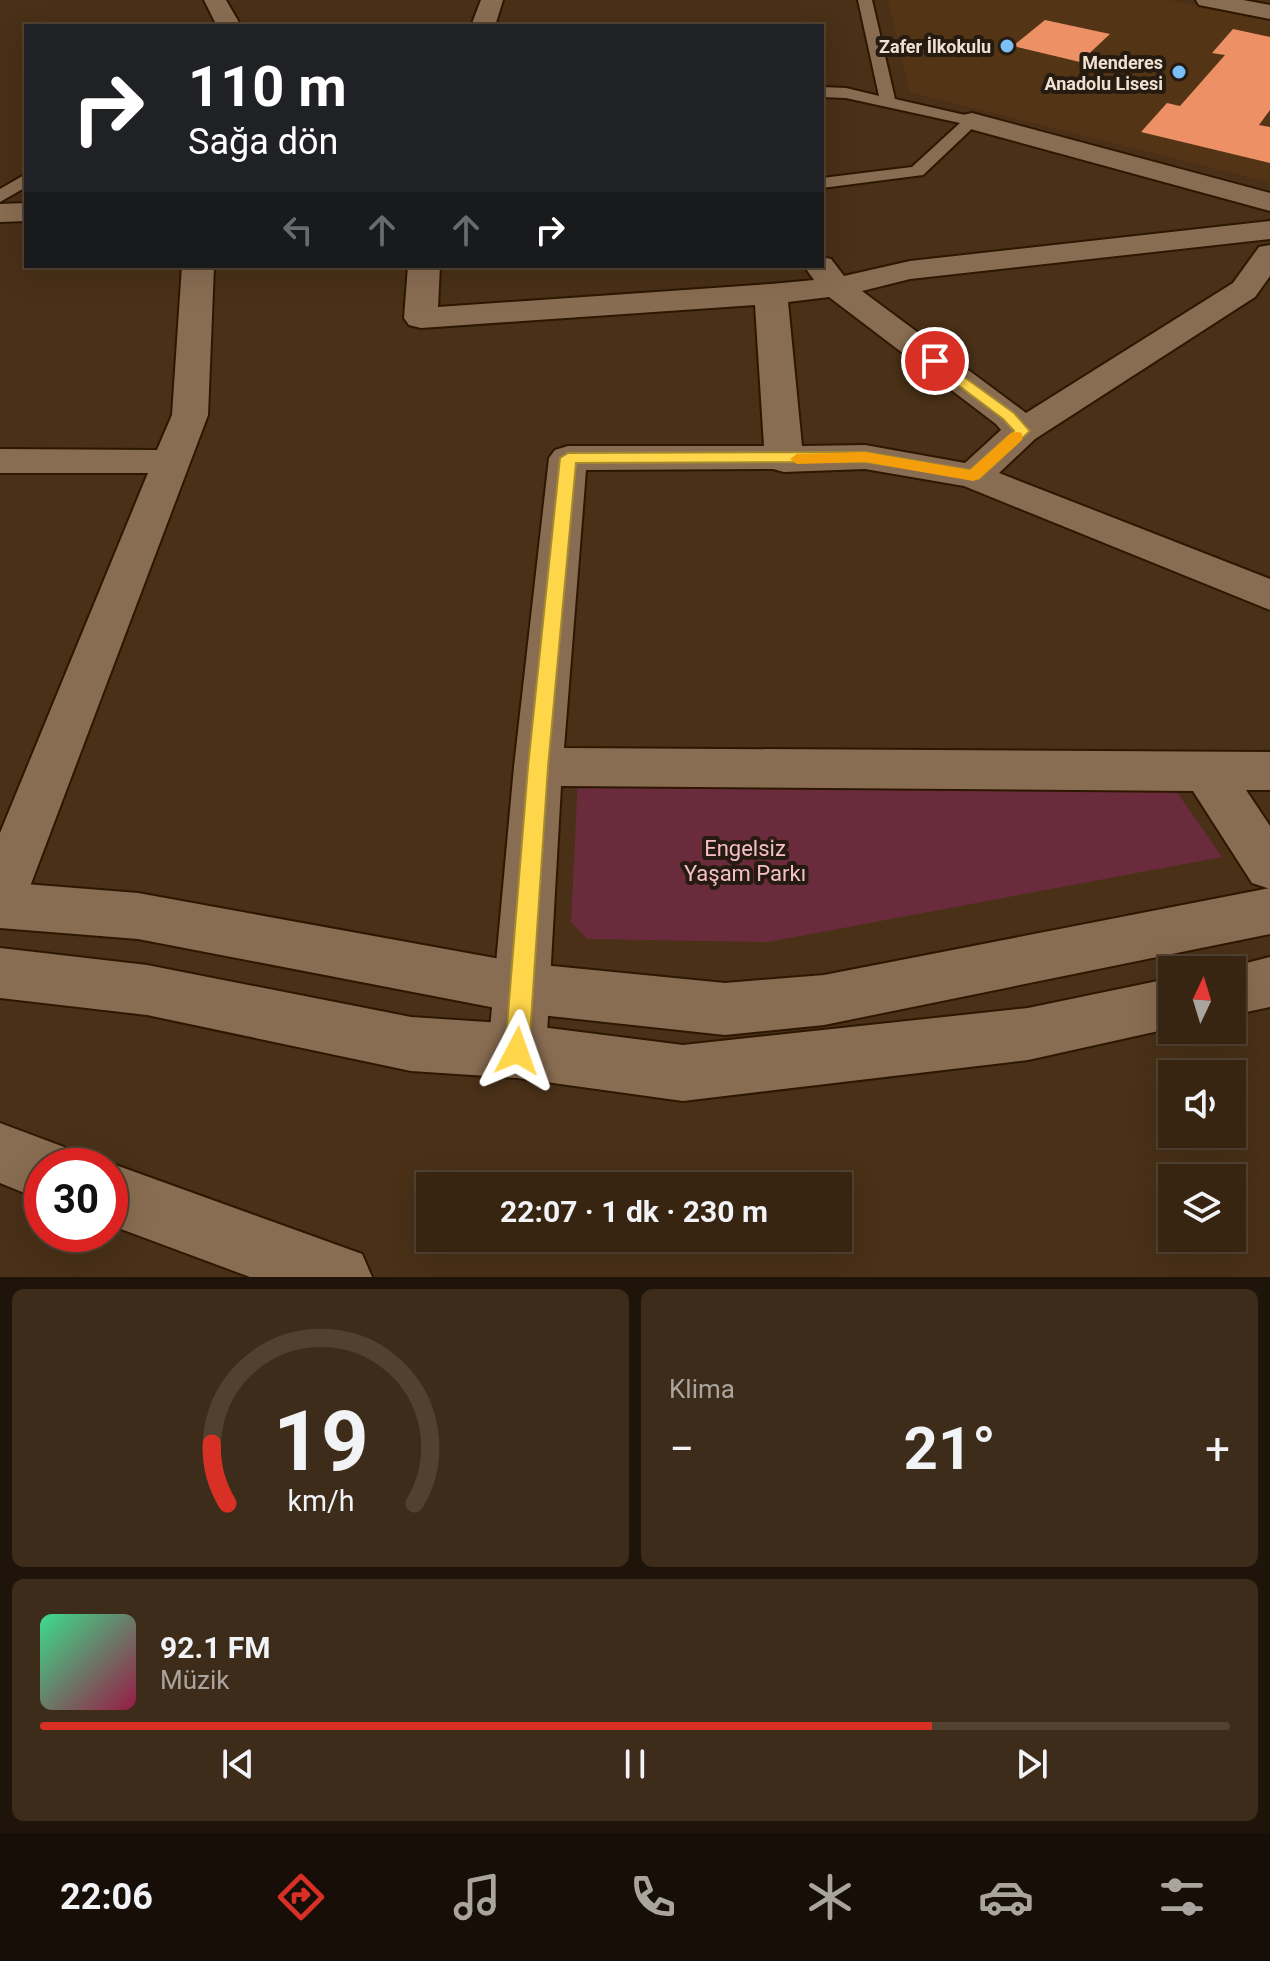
<!DOCTYPE html>
<html lang="tr">
<meta charset="utf-8">
<style>
:root{--surface:#372411;--page:#3e2c1a;--text:#f1f3f6;--muted:#aaa49f;--line:#514131;--accent:#d93025}
body{margin:0;font-family:Roboto,sans-serif;background:var(--page);color:var(--text);height:100vh;display:flex;flex-direction:column;font-size:30px;white-space:nowrap}
*{box-sizing:border-box;margin:0}
p{font-size:26px;color:var(--muted)}
.icon{flex:none;width:44px;height:44px;fill:none;stroke:currentColor;stroke-width:2;stroke-linecap:round;stroke-linejoin:round}
.map{position:relative;height:1277px;overflow:hidden}
.details{display:flex;flex-direction:column;gap:12px;padding:12px;background:#1e1409;flex:1}
.details>*{flex:none}
.banner{position:absolute;left:24px;top:24px;width:800px;height:244px;border-radius:0px;box-shadow:0 8px 32px #0002,0 0 0 2px var(--line);background:#202124;color:#fff;overflow:hidden}
.needle{width:52px;rotate:4deg}
.tools{position:absolute;left:1158px;top:956px;display:grid;gap:16px}
.tools a{display:grid;place-items:center;width:88px;height:88px;border-radius:0px;background:var(--surface);box-shadow:0 8px 32px #0002,0 0 0 2px var(--line);font-size:40px}
.speed{position:absolute;left:24px;top:1148px;display:flex;gap:16px;font-size:40px;font-weight:700;text-align:center}
.speed>*{display:grid;place-content:center;width:104px;height:104px;border-radius:50%;background:var(--surface);box-shadow:0 8px 32px #0002,0 0 0 2px var(--line);line-height:1}
.speed .limit{border:12px solid #d22;background:#fff;color:#111}
.pin{position:absolute;display:grid;place-items:center;width:68px;height:68px;color:#fff;margin:-34px;border:4px solid #fff;border-radius:50%;box-shadow:0 2px 8px #0007}
.me{position:absolute;width:88px;margin:-44px;rotate:4deg;stroke-linejoin:round;filter:drop-shadow(0 0 6px #0008)}
.turn{display:flex;align-items:center;gap:28px;height:168px;padding:0 32px;font-size:36px}
.turn .icon{width:104px;height:104px;stroke-width:2.5}
.turn b{display:block;font-size:56px;line-height:68px}
.lanes{display:flex;align-items:center;height:76px;padding:0 32px;background:#0003;justify-content:center;gap:40px;direction:ltr}
.lanes .off{opacity:.35}
.big{font-size:60px;font-weight:700;line-height:1.1}
.details .tile{flex:1;display:flex;flex-direction:column;justify-content:center;gap:12px;min-width:0;padding:0 28px;border-radius:12px;background:var(--page)}
.details .dial{align-items:center;gap:0}
.dial svg{height:208px;overflow:visible;fill:none;stroke:var(--line);stroke-width:7;stroke-linecap:round;text-anchor:middle}
.dial text{fill:var(--text);stroke:none}
.song{display:flex;align-items:center;gap:24px}
.cover{width:96px;height:96px;border-radius:12px;background:linear-gradient(135deg,hsl(150 70% 55%),hsl(340 70% 35%))}
.played{height:8px;border-radius:4px;background:linear-gradient(90deg,var(--accent) 75%,var(--line) 75%)}
.keys{display:flex;justify-content:space-around;direction:ltr}
.heat{display:flex;justify-content:space-between;align-items:center;font-size:44px;direction:ltr}
.details .tiles{flex:1;display:grid;gap:12px;grid-template-columns:1fr 1fr}
.tile:last-child{grid-column:span 2}
.trip{position:absolute;left:416px;top:1172px;width:436px;height:80px;border-radius:0px;background:var(--surface);box-shadow:0 8px 32px #0002,0 0 0 2px var(--line);font-weight:700;line-height:80px;text-align:center}
.tab-bar{display:flex;height:128px;justify-content:space-around;align-items:center;background:#160e07;color:var(--muted)}
.tab-bar .icon{width:56px;height:56px}
.tab-bar .on{color:var(--accent)}
.tab-bar b{font-size:36px;color:var(--text)}
.map>svg:first-child{display:block}
.built{fill:#533515}
.green{fill:#6a2c3d}
.building{fill:#ed9065}
.lines{fill:none;stroke-linecap:round;stroke-linejoin:round}
.service-casing{stroke:#2e1700;stroke-width:4}
.minor-casing{stroke:#2e1700;stroke-width:4}
.tertiary-casing{stroke:#2e1700;stroke-width:4}
.service{fill:#896d52;fill-rule:evenodd}
.minor{fill:#896d52;fill-rule:evenodd}
.tertiary{fill:#896d52;fill-rule:evenodd}
.route{fill:#ffd54a;stroke:#a68a30;stroke-width:2}
.slow{fill:#f59e0b}
.poi-dot{fill:#7abff8;stroke:#261b10;stroke-width:3}
.labels{text-anchor:middle;dominant-baseline:central;stroke-width:8;stroke-linejoin:round;paint-order:stroke}
.far-poi-label{font-size:18px;font-weight:bold;fill:#f0e0d2;stroke:#261b10;text-anchor:end}
.park-label{font-size:22px;fill:#f5bfca;stroke:#261b10}
</style>
<div class="map">
<svg width="1270" height="1277" viewBox="0 0 1270 1277">
<rect width="100%" height="100%" fill="#493017"/>
<!-- built -->
<path class="built" d="M888,0H1169L1270,20V182L910,92Z"/>
<!-- green -->
<path class="green" d="M578,778L1174,788L1222,857L768,942L587,939L571,922Z"/>
<!-- building -->
<path class="building" d="M1045,20L1110,34L1080,62L1013,46Z
M1233,29L1270,37V110L1259,125L1270,127V163L1141,132L1167,103L1180,106L1225,55L1212,53Z"/>
<g class="lines">
<defs>
<path id="service" d="M858,0H872L895,99L978,118L980,121L923,175L822,188V178L912,167L960,123L846,98L822,97V87L846,88L879,96Z
M26,174V187L0,202V189Z"/>
<path id="minor" d="M204,0H226L241,26H217Z
M481,0H503L495,26H471Z
M1196,0H1243L1270,5V19L1199,5Z
M972,113L1270,193V211L963,127L959,121L963,115Z
M26,203V221L0,222V204Z
M1270,221V239L910,279L862,291L1026,413L1233,283L1259,247L1270,245V276L1255,297L1035,439L999,473L1270,579V610L964,486L865,469L784,472L773,469L586,470L564,748L1270,752V790H1246L1270,826V889L1252,883L1193,791L561,786L546,1051L537,1070L517,1078L497,1070L488,1051L514,767L549,458L555,450L568,446H764L755,305L421,328L409,325L404,318L408,266H440L438,307L771,284L814,280L804,266H822V257L831,259L844,276L910,261ZM829,297L996,424L1001,430L965,463L865,445L802,446L788,302Z
M182,266H214L208,415L26,897L19,913L0,919V833L148,473H0V449L157,450L172,415Z
M0,1123L64,1147L72,1166H42V1200L0,1183Z
M110,1163L362,1254L372,1277H250L110,1225V1166H102Z"/>
<path id="tertiary" d="M0,882L138,893L522,963L725,983L824,975L1270,888V934L824,1025L725,1035L522,1013L138,939L0,928Z
M0,948L147,965L411,1017L517,1024L683,1045L1028,1008L1172,978V1028L1028,1060L683,1101L517,1078L411,1071L147,1015L0,998Z
M1270,957V1007L1232,1015V970H1219Z"/>
</defs>
<!-- service casing -->
<use href="#service" class="service-casing"/>
<!-- minor casing -->
<use href="#minor" class="minor-casing"/>
<!-- tertiary casing -->
<use href="#tertiary" class="tertiary-casing"/>
<!-- service -->
<use href="#service" class="service"/>
<!-- minor -->
<use href="#minor" class="minor"/>
<!-- tertiary -->
<use href="#tertiary" class="tertiary"/>
</g>
<!-- route -->
<path class="route" d="M935,356L1014,413L1030,431L979,479L865,462L576,463L548,767L529,1051L525,1058L517,1062L508,1058L505,1051L528,767L560,458L568,453L865,452L970,470L1014,431L1003,419L930,364L927,361Z"/>
<!-- slow -->
<path class="slow" d="M1017,432L1022,433V440L979,479L973,481L865,462L797,464L790,459L797,454L865,452L970,470L1011,433Z"/>
<!-- markers -->
<g class="poi-dot">
<circle cx="1007" cy="46" r="8"/>
<circle cx="1179" cy="72" r="8"/>
</g>
<g class="labels">
<!-- far-poi labels -->
<g class="far-poi-label">
<text x="991" y="46">Zafer İlkokulu</text>
<text x="1163" y="62">Menderes<tspan x="1163" dy="21">Anadolu Lisesi</tspan></text>
</g>
<!-- park labels -->
<g class="park-label">
<text x="745" y="848">Engelsiz<tspan x="745" dy="25">Yaşam Parkı</tspan></text>
</g>
</g>
</svg>
<div class="tools">
<a><svg class="needle" viewBox="-14 -14 28 28"><path d="M0-13l5 13h-10z" fill="#e53935"/><path d="M0 13l5-13h-10z" fill="#aaa49f"/></svg></a>
<a><svg class="icon" aria-label="sound" viewBox="0 0 24 24"><path d="M4 9h4l5-4v14l-5-4H4zM17 9q2 3 0 6"/></svg></a>
<a><svg class="icon" aria-label="layers" viewBox="0 0 24 24"><path d="M12 4l9 5-9 5-9-5zM3 14l9 5 9-5"/></svg></a>
</div>
<div class="speed"><div class="limit">30</div></div>
<div class="pin" style="left:935px;top:361px;background:#d93025"><svg class="icon" aria-label="arrive" viewBox="0 0 24 24"><path d="M6 21V4h12l-3 4 3 4H6"/></svg></div>
<svg class="me" style="left:517px;top:1051px" viewBox="-20 -20 40 40"><path d="M0-17L14 15 0 8-14 15z" fill="#ffd54a" stroke="#fff" stroke-width="4"/></svg>
<div class="trip">22:07 · 1 dk · 230 m</div>
<div class="banner">
<div class="turn"><svg class="icon" aria-label="right" viewBox="0 0 24 24"><path d="M7 20v-9h11M14 6l5 5-5 5"/></svg><div><b>110 m</b>Sağa dön</div></div>
<div class="lanes"><svg class="icon off" aria-label="left" viewBox="0 0 24 24"><path d="M17 20v-9H6M10 6l-5 5 5 5"/></svg><svg class="icon off" aria-label="ahead" viewBox="0 0 24 24"><path d="M12 20V5M6 11l6-6 6 6"/></svg><svg class="icon off" aria-label="ahead" viewBox="0 0 24 24"><path d="M12 20V5M6 11l6-6 6 6"/></svg><svg class="icon" aria-label="right" viewBox="0 0 24 24"><path d="M7 20v-9h11M14 6l5 5-5 5"/></svg></div>
</div>
</div>
<section class="details">
<div class="tiles">
<div class="tile dial"><svg viewBox="0 0 100 80">
<path d="M14 69A42 42 0 1 1 86 69"/>
<path d="M14 69A42 42 0 0 1 8 46" stroke="#d93025"/>
<text x="50" y="56" font-size="32" font-weight="700">19</text>
<text x="50" y="72" font-size="11">km/h</text>
</svg></div>
<div class="tile"><p>Klima</p>
<div class="heat"><a>−</a><b class="big">21°</b><a>+</a></div>
</div>
<div class="tile">
<div class="song"><i class="cover"></i><div><b>92.1 FM</b><p>Müzik</p></div></div>
<div class="played"></div>
<div class="keys"><svg class="icon" aria-label="previous" viewBox="0 0 24 24"><path d="M18 5L8 12l10 7zM5 5v14"/></svg><svg class="icon" aria-label="pause" viewBox="0 0 24 24"><path d="M8 5v14M16 5v14"/></svg><svg class="icon" aria-label="next" viewBox="0 0 24 24"><path d="M6 5l10 7-10 7zM19 5v14"/></svg></div>
</div>
</div>
</section>
<nav class="tab-bar">
<b>22:06</b>
<svg class="icon on" aria-label="directions" viewBox="0 0 24 24"><path d="M12 3l9 9-9 9-9-9zM9 14v-3h6M13 9l2 2-2 2"/></svg>
<svg class="icon" aria-label="music" viewBox="0 0 24 24"><path d="M9 18V5l10-2v13"/><circle cx="6" cy="18" r="3"/><circle cx="16" cy="16" r="3"/></svg>
<svg class="icon" aria-label="phone" viewBox="0 0 24 24"><path d="M5 4h4l2 5-3 2q2 4 5 5l2-3 5 2v4C11 20 4 13 5 4z"/></svg>
<svg class="icon" aria-label="climate" viewBox="0 0 24 24"><path d="M12 3v18M4 7l16 10M4 17L20 7"/></svg>
<svg class="icon" aria-label="car" viewBox="0 0 24 24"><path d="M5 17H2v-5l4-1 3-4h7l3 4 3 1v5h-3M9 17h6M6 11h13"/><circle cx="7" cy="17" r="2"/><circle cx="17" cy="17" r="2"/></svg>
<svg class="icon" aria-label="filters" viewBox="0 0 24 24"><path d="M4 7h16M4 17h16"/><circle cx="9" cy="7" r="2"/><circle cx="15" cy="17" r="2"/></svg>
</nav>
